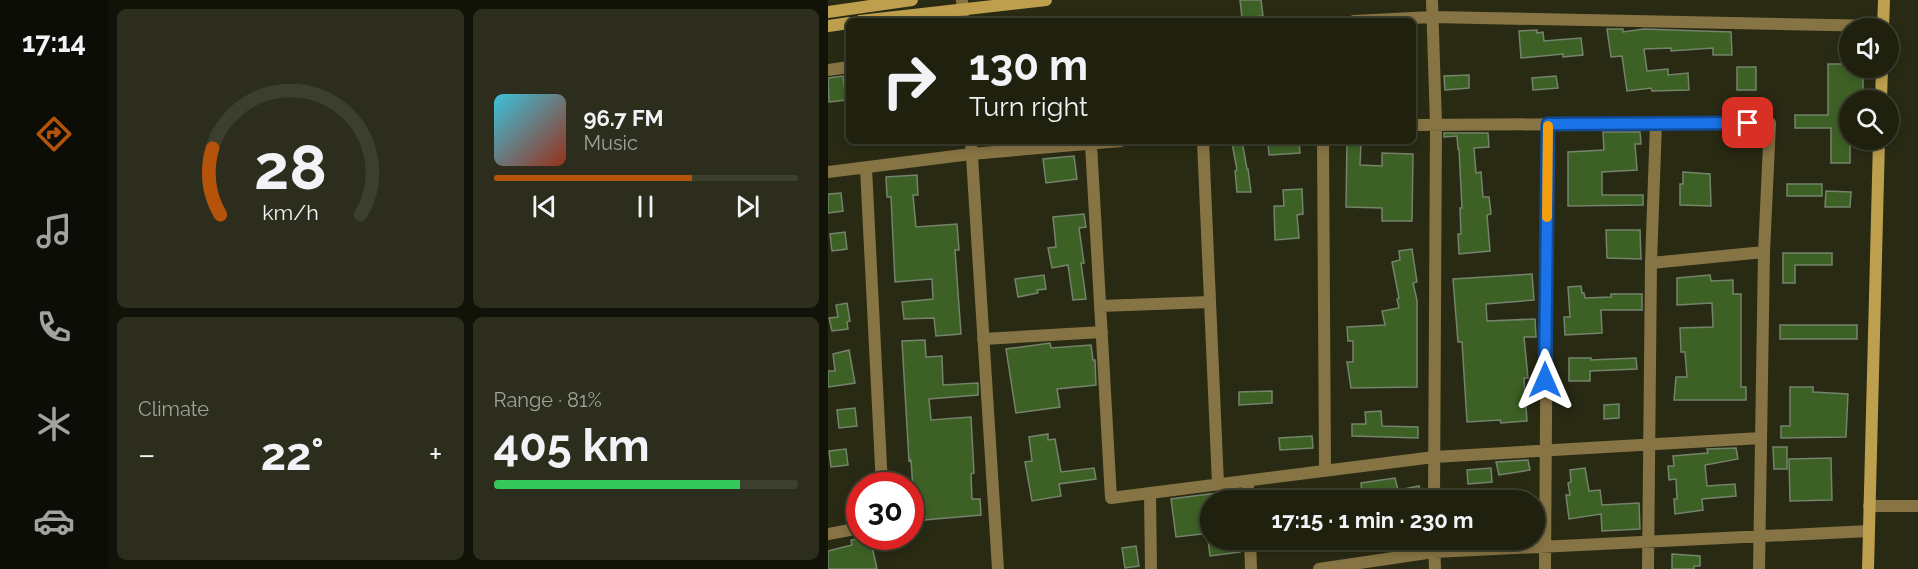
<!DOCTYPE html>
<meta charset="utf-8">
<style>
:root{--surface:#1f200e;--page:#2c2d1c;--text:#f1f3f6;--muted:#a1a39e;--line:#3c3e2e;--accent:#b45309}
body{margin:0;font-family:Raleway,sans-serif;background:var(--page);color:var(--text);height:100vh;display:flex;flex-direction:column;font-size:22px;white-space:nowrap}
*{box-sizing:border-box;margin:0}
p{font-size:20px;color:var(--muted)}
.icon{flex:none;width:33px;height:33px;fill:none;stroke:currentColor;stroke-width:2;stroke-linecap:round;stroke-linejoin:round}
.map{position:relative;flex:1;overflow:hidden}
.details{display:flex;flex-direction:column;gap:9px;padding:9px;background:#111208;width:720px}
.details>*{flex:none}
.banner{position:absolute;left:18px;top:18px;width:570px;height:126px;border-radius:9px;box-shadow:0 3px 9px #0003,0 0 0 2px var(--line);background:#1f200e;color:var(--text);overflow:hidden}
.controls{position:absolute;left:1011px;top:18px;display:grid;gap:12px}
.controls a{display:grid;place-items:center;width:60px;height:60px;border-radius:50%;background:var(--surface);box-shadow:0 3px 9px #0003,0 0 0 2px var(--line);font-size:30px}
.speed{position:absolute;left:18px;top:472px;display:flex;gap:12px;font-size:30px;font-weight:700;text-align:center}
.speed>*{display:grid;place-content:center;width:78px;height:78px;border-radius:50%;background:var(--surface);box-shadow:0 3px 9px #0003,0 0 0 2px var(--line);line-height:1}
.speed .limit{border:9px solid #d22;background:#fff;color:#111}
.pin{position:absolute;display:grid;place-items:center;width:51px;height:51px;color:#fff;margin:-26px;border-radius:12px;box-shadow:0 3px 9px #0006}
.me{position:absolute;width:66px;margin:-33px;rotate:0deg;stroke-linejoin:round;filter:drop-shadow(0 0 4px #0008)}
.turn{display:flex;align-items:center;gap:21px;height:126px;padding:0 24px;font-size:27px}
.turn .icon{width:78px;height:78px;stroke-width:2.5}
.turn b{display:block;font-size:42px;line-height:51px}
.big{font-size:45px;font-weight:700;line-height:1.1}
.details .card{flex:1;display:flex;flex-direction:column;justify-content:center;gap:9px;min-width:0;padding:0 21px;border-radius:9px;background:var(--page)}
.details .dial{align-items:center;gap:0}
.dial svg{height:156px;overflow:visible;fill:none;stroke:var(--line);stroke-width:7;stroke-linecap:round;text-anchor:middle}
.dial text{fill:var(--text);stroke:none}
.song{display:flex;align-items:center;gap:18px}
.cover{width:72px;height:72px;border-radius:9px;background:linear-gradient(135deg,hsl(190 70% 55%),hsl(10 70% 35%))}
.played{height:6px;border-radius:3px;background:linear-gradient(90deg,var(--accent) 65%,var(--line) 65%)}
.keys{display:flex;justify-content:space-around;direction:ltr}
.heat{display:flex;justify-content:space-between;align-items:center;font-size:33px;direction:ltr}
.charge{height:9px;border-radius:4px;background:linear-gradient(90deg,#34c759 81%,var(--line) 0)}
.details .tiles{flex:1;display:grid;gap:9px;grid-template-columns:repeat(2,1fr)}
.trip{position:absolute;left:372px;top:490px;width:345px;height:60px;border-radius:30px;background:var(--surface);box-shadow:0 3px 9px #0003,0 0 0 2px var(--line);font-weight:700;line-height:60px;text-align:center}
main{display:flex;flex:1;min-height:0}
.menu{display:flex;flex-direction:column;width:108px;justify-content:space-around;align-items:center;background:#0c0d06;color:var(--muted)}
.menu .icon{width:42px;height:42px}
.menu .selected{color:var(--accent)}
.menu b{font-size:27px;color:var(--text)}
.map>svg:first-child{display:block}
.building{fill:#3d6025;stroke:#74836c;stroke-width:1.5}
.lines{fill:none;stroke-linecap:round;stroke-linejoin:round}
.street{stroke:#877444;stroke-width:12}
.secondary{stroke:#bd9f4d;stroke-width:12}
.route-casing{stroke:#114b97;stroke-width:15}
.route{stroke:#1a73e8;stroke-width:10}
.slow{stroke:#f59e0b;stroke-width:10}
</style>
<main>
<nav class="menu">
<b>17:14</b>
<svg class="icon selected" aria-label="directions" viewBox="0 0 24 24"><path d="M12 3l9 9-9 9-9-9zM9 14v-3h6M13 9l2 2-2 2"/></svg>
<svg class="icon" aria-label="music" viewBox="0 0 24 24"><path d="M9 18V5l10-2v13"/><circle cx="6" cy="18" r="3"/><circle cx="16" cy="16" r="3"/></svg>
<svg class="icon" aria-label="phone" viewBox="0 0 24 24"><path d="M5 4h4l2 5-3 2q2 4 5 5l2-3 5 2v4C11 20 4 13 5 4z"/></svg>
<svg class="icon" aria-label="climate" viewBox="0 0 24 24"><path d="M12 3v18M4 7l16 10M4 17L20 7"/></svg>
<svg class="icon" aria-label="car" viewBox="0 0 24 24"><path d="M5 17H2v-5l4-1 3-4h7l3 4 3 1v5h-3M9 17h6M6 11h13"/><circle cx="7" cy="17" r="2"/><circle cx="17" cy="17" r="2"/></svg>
</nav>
<section class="details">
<div class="tiles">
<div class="card dial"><svg viewBox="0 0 100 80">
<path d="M14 69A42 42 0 1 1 86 69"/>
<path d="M14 69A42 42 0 0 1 10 35" stroke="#b45309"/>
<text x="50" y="56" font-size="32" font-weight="700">28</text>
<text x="50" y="72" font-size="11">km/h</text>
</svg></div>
<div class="card">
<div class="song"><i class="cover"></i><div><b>96.7 FM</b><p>Music</p></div></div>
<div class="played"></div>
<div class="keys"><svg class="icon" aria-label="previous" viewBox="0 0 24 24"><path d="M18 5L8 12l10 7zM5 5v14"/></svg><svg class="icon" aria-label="pause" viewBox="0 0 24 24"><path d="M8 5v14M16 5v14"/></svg><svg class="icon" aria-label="next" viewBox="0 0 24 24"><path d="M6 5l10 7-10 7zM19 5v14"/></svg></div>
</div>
<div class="card"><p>Climate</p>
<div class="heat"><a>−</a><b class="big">22°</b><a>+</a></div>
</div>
<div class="card"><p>Range · 81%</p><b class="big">405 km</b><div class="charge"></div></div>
</div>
</section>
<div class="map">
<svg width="1090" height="569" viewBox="0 0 1090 569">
<rect width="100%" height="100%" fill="#292a13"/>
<!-- building -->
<path class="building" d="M412,0H433L435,16L414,18Z
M779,29H795V32L816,29L903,32L904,55H885V48L843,51V48L816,49L819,71L840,69V75L860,73L861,90L824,91L823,88L799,91L794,56L783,57Z
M709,30V33L715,32L716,41L753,38L755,55L735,57V54L693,58L691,31Z
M1000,64H1022V68H1035V100H1022V163H1003V128H967V115H1000Z
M909,67H928V90H909Z
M641,75V88L617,90L616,76Z
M15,76L18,100L1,102L0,78Z
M728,76L730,88L705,90L704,78Z
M775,132H812L813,144H807L809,170L774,172V195H815V205L740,206V152L776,150Z
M616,133H660L661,147L646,148L648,173L653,172L655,197H661L663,214L659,215L662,251L631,254L630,234H633L632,208H634L631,149H630L629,136L616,137Z
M414,141L419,169H420L423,192H409L407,171L409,170L404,143Z
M471,141L472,153L441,155L440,142Z
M519,141H533L532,165L554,166V153L585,154L584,221H554V208L518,207Z
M246,156L249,179L218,183L215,159Z
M855,172L882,174L883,206L852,205V184H855Z
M89,175L90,195H85L88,227L129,224L131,250H127L133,334L108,336L106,318L76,319L74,302L105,299L104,279L67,282L63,197H59L58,177Z
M959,184H994V196H959Z
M474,189L475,214L469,215L471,238L447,240L446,206H456L455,190Z
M998,191L1023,192L1022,207H997Z
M13,193L15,211L0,213V194Z
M256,214L258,227L251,228L256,263H253L258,299L245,300L240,265L224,268L220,248L228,247L225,217Z
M778,230H812L813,259L779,258Z
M17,232L19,249L4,251L2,234Z
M584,249L589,282L585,283L589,300V387L523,388L519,362H525V341H520L519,327L557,325L554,311L571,308L569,299L571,298L564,262L572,260L571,251Z
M955,253H1004V265H967V283H955Z
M704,274L706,300L658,304L659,321L707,319L708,337H696L700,378H696L699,421L673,423L672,420L639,422L634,342H630L625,279Z
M216,275L218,289L209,290L210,293L190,297L187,279Z
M882,275L883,281L905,280V294H913V387H918V400H846L848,377H859L857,352H853L852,328L885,327L884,303L849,305V278Z
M753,286L754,293H756L757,298L783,297V294H814V310H773L774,333L737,335L736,317H742L740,287Z
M19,303L22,321L19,322L20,329L4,331L1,318L10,317L8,305Z
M952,325H1029V339H952Z
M97,340L98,357L114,356L115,385L150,383V395L101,399L103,420L143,417L146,473L143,474L144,499H152L153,515L85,521L83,491L85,490L83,460L81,461L74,341Z
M222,343L223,348L263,345L265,360H267L268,385L229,389L232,407L188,413L178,349Z
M21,350L27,383L0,387V371H7L5,354Z
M741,358H763V360L808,358L809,369L762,371V381H741Z
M962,387H985V392L1020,394L1018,437L953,438V426H962Z
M444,391V403L411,405V392Z
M791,404V418L776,419V405Z
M27,408L29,426L11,428L9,410Z
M553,411L554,426L590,427V438L524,436V424H538L537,412Z
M220,434V440L227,439L233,472L266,468L268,479L231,484L233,496L204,501L197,462L204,461L201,437Z
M484,436L485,448L452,450L451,438Z
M945,447H959V469H946Z
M908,448L910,459L877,465L879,486L907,484L908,496L874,499L875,510L847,514L846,499H849L848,479L841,480L840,466H846L845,456L880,453L879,449Z
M18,449L20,465L3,467L1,451Z
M1003,458L1004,500L962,501L961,459Z
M700,460L702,470L671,475L668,462Z
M663,468L664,482L640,484L639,470Z
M757,468L761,491L772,490L774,505L811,503L812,529L774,531L773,514L741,519L738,495H742L740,483L743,482L742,470Z
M567,478L570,490L534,495L533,483Z
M591,486L594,498L573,501L571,490Z
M412,490V501H382V533L348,537L343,499Z
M42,537L49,569H0V551L24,545L23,540Z
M380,540H410L412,552L382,556Z
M308,546L311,566L297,568L294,548Z
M844,554L872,556V566H866V569H844Z"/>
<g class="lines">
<!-- street -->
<path class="street" d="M134,0L135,21
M604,0L608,124L606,501
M526,21L604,17L1055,26
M0,70L21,67
M585,125L942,123L936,252L931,569
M143,141L170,569
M375,141L390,484
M495,141L497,471
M263,144L283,498L606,457L933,438
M38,168L54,486
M0,172L143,154L293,141
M823,263L936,252
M272,306L382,302
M155,339L274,332
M420,481V501
M322,493L323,569
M1041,506H1090
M0,534L32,528
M422,540L423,569
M606,540L607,569
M491,569L606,552L1041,531
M717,569L720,124
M820,569L823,263L828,123"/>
<!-- secondary -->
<path class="secondary" d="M0,12L84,0
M32,21L218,0
M0,26L21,23
M1055,28L1056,0
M1053,100L1054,68
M1040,569L1051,140"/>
</g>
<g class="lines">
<defs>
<path id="route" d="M717,380L720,124L920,123"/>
</defs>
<!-- route casing -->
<use href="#route" class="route-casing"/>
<!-- route -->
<use href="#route" class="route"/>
<!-- slow -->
<path class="slow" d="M719,217L720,126"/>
</g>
</svg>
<div class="controls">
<a><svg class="icon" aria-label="sound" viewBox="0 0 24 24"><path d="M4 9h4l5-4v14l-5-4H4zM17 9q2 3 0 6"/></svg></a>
<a><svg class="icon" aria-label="search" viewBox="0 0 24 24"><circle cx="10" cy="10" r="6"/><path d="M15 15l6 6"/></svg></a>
</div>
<div class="speed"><div class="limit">30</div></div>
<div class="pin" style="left:920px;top:123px;background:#d93025"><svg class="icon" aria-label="arrive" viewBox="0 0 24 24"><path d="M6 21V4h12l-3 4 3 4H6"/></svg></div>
<svg class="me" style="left:717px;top:380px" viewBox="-20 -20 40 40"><path d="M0-17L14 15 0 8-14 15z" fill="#1a73e8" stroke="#fff" stroke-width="4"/></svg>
<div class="trip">17:15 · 1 min · 230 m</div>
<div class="banner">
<div class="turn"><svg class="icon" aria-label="right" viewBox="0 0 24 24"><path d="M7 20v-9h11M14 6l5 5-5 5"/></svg><div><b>130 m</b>Turn right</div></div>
</div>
</div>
</main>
